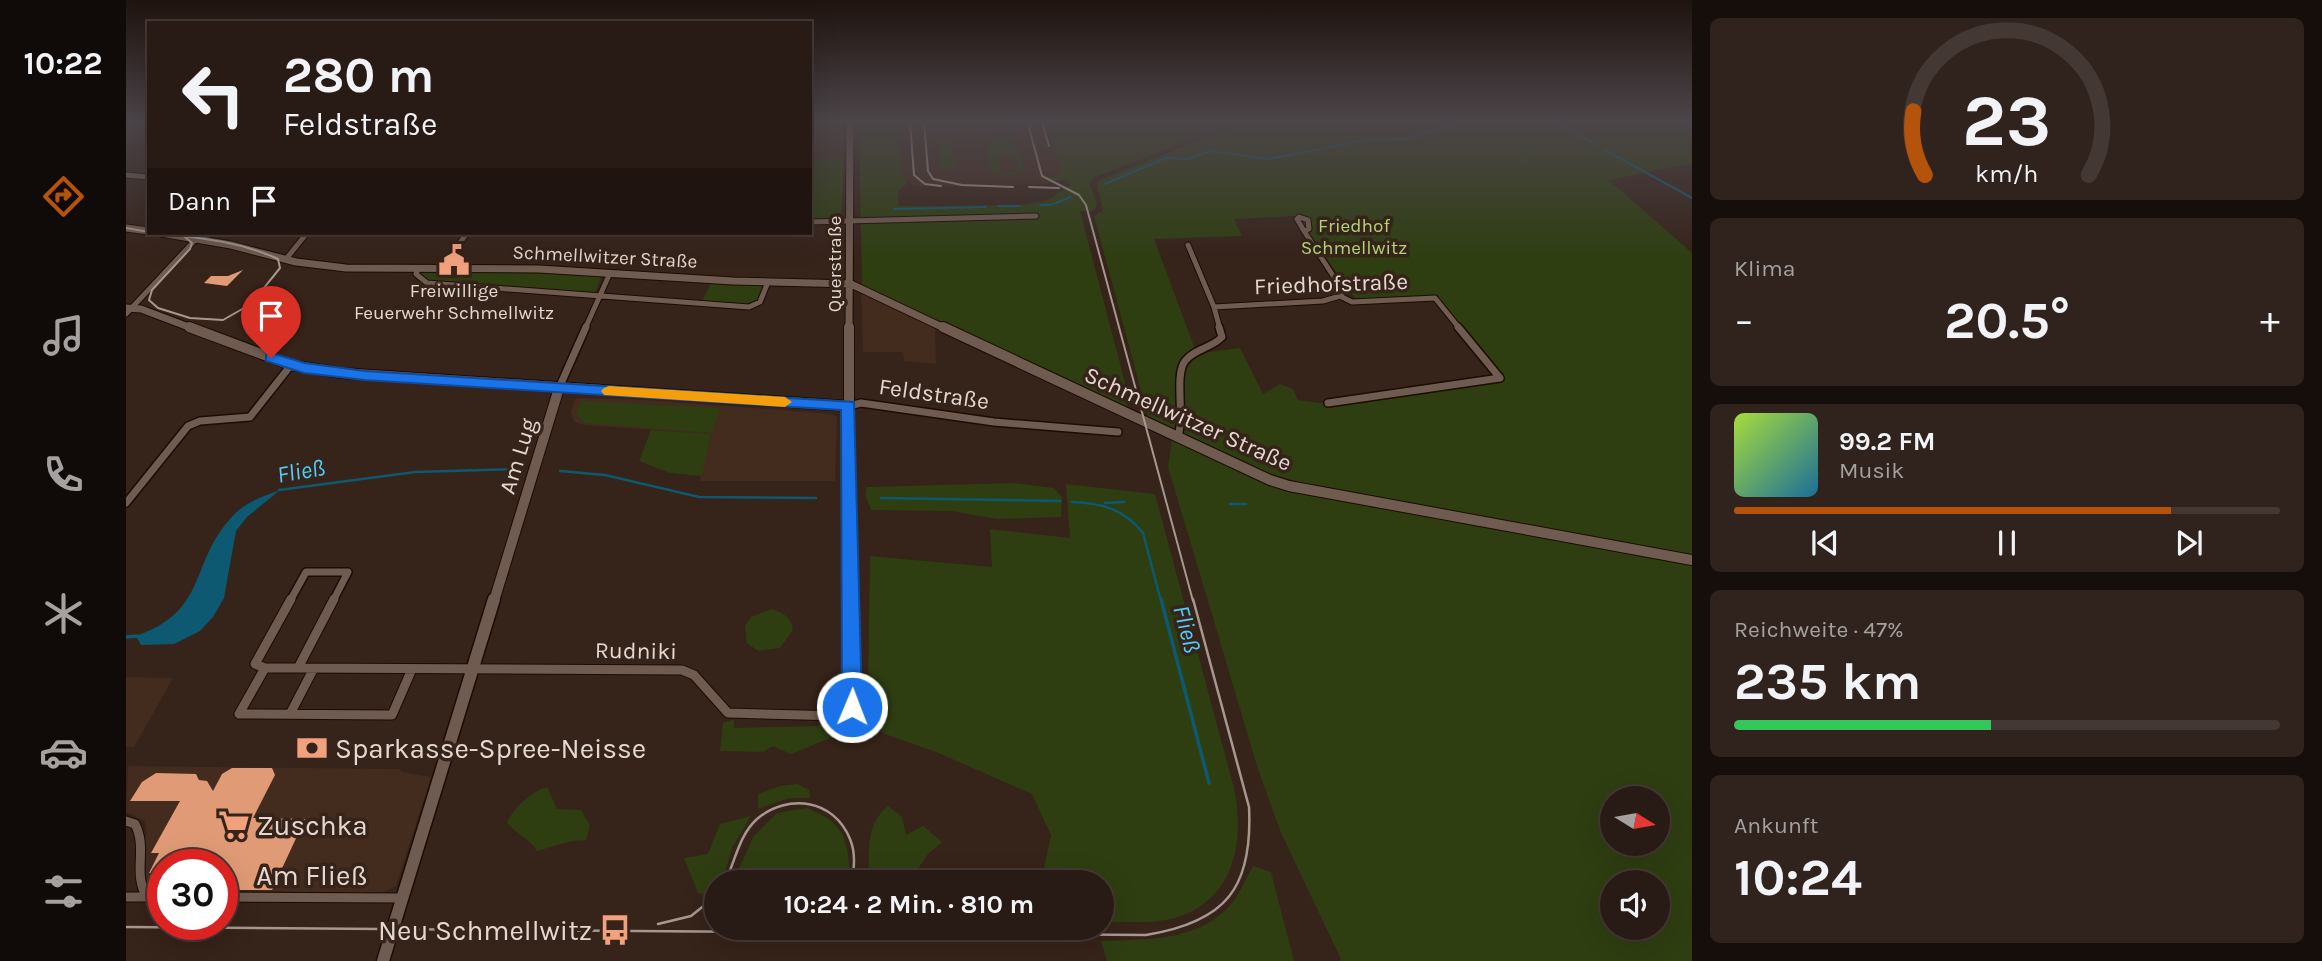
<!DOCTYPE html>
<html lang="de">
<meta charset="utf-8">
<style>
:root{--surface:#281a14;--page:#30231d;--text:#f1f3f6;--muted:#a5a1a0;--line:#443834;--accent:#b45309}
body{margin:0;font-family:Karla,sans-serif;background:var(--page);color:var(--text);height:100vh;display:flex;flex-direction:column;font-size:26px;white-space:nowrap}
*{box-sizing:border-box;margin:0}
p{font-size:23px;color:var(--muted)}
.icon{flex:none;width:38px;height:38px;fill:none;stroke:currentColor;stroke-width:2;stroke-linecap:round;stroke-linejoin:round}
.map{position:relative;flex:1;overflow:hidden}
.drawer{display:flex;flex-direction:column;gap:18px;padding:18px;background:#160e0b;width:630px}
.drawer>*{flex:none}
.guide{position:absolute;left:21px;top:21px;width:665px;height:214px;border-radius:0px;box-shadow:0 7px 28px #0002,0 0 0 2px var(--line);background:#281a14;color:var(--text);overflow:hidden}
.needle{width:46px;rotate:101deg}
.fabs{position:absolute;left:1474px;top:786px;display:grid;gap:14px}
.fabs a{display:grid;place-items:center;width:70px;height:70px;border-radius:50%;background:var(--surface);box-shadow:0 7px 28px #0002,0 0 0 2px var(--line);font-size:35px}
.speed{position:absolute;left:21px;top:849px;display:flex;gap:14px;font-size:35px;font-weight:700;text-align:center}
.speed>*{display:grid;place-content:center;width:91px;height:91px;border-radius:50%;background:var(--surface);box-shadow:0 7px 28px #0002,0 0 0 2px var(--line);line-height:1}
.speed .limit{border:10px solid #d22;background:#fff;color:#111}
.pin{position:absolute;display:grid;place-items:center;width:60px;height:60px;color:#fff;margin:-72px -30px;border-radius:50% 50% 50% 0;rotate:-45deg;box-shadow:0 0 7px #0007}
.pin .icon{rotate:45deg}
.me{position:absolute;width:77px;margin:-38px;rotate:1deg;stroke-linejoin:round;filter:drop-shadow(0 0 5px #0008)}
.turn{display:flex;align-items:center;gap:24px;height:147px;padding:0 21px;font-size:32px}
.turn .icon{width:91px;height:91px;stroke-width:2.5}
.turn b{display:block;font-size:49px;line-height:60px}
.then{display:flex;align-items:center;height:66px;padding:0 21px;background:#0003;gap:14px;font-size:26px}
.big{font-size:52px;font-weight:700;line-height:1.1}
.drawer .tile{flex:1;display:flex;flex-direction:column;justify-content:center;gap:10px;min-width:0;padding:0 24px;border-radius:10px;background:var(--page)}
.drawer .dial{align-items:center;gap:0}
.dial svg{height:182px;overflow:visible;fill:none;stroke:var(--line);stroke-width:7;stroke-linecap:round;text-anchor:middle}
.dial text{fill:var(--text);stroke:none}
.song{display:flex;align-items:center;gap:21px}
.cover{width:84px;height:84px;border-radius:10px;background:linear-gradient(135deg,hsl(80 70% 55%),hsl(200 70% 35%))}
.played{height:7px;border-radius:4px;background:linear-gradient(90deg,var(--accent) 80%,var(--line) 80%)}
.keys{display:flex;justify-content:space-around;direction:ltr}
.heat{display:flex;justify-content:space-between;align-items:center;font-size:38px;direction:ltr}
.charge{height:10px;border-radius:5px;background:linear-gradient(90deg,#34c759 47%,var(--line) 0)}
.trip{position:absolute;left:578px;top:870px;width:410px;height:70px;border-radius:35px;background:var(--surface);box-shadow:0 7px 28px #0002,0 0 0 2px var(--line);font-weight:700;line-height:70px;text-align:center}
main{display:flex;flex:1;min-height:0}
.dock{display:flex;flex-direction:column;width:126px;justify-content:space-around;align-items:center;background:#100a08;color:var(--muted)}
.dock .icon{width:49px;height:49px}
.dock .selected{color:var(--accent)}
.dock b{font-size:32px;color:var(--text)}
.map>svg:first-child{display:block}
.built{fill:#432b1e}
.green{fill:#2e3e11;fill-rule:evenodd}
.water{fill:#0c5971}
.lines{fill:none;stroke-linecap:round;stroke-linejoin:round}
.stream-far2{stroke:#0c5971;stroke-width:2}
.stream-far1{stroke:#0c5971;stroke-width:2.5}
.stream{stroke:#0c5971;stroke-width:3.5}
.building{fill:#e09b76}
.street-far2-casing{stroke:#1c0c04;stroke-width:7}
.street-far1-casing{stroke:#1c0c04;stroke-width:10}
.street-casing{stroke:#1c0c04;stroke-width:11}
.secondary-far2-casing{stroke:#1c0c04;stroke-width:9}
.secondary-far1-casing{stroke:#1c0c04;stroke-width:12}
.secondary-casing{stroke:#1c0c04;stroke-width:15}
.street-far2{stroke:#705b50;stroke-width:5}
.street-far1{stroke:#705b50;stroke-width:7}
.street{stroke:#705b50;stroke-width:9}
.secondary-far2{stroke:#705b50;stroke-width:7}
.secondary-far1{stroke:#705b50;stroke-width:10}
.secondary{stroke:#705b50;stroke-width:12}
.tram-far1{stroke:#a69890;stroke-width:2}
.tram{stroke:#a69890;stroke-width:2.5}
.route{fill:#1a73e8;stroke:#114b97;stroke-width:2}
.slow{fill:#f59e0b}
.labels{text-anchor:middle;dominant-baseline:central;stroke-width:7;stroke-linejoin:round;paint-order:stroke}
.far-park-label{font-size:19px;fill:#afd477;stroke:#36231a}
.far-street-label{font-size:19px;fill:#e4d8d1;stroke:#36231a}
.far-poi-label{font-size:19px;fill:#e4d8d1;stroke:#36231a}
.street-label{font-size:23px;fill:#e4d8d1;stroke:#36231a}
.water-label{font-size:24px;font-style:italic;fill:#50cffd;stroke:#36231a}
.near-poi-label{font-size:28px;fill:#e4d8d1;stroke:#36231a;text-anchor:start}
.near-street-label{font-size:28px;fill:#e4d8d1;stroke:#36231a}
</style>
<main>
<nav class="dock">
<b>10:22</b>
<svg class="icon selected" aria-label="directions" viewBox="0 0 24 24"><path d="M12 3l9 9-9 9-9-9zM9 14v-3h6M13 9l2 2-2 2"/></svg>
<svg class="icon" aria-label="music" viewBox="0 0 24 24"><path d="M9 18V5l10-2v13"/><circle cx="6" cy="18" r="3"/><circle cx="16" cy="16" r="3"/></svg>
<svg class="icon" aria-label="phone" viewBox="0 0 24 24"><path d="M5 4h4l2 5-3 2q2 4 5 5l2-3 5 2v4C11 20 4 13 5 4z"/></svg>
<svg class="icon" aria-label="climate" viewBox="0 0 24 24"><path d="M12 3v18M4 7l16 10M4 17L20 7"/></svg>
<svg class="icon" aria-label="car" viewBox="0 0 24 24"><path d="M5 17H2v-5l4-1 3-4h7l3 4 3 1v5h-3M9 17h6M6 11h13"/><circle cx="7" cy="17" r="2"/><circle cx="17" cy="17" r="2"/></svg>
<svg class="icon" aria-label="filters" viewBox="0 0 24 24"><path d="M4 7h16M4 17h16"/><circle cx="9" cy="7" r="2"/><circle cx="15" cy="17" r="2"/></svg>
</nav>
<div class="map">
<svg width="1566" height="961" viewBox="0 0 1566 961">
<rect width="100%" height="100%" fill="#36231a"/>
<!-- built -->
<path class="built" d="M684,122H717V175L684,219Z
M774,122H928L941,179H932L922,184L861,185L859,187L789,186L780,181L776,174Z
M735,293L809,327L810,364L778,361L777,352H737Z
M450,398L521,400L706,414L711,417L709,481H574L585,434L458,425L448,422L445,411Z
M0,677L47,678L8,747H0Z
M2,766L274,769L276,772L305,777L270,886L254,894L96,890V864H37V889H17L11,885L8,877L9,867L21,833L19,821L0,812Z"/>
<!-- green -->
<path class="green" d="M733,122H774L776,174L782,183L772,191L773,206L893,205L920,201L944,186L941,179L926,182L920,178L932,175L935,169L922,122H1278L1283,126L1325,122H1566V163L1483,180L1566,253V555L1177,483L1145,474L1023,420L968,216L977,210L971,184L974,180L1114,124L1110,123L968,177L963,183L971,204L968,211H954L1002,394L1001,409L736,286ZM1170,216L1228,297L1234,299L1310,296L1379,381L1209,405L1172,400L1167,389L1154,384L1137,394L1114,348L1075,353L1069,349L1028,239L1116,236L1108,219Z
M876,130C883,130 889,130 890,138H886L889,148L893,150L897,169L895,174L879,175L880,172L892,171L889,155L872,156L876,175L869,174L865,169L859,136H868L870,131Z
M816,137H826L830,169H815L812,140Z
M711,159L718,162L715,217L684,220V160Z
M412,271L473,275L475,277L470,291L464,294L305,281L293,276L296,272Z
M586,281L634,284L636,286L631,300L622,304L576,301Z
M455,401L594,408L586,433L458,423L450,414Z
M525,430L585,434L576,476L544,473L513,461Z
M1046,440L1054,442L1139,482L1566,564V961H1213L1215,959L1155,833L1132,769L1042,467ZM1486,798H1531V844H1486ZM1486,882H1531V928H1486Z
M889,483L928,488L936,497L935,517L871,519L826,511L745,510L739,494L741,487Z
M940,484L1029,494L1108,788C1120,846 1106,907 1040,920C1019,924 996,921 975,922V882H925L917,872L925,835L906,794L810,752L756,733L742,684L744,556L866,567L864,529L944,538Z
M646,609C658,613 665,617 667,630L654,648L632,651L621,643L619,626L625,617Z
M608,719V728L693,726L694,719H706L707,737L665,754L647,746L637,752L594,751L597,723Z
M671,784L683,790L684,798H663L632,809V794L654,786Z
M421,787L431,809L455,810L464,826L460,840L446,841L411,851C406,840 391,836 381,822C389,807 404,792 421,787Z
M762,806L776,817L780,835L797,826L816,842L802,854L783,882L743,881C743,854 739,824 762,806Z
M681,808C716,823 720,833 724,870L646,882L608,880L627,837L651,813Z
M625,816L606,848L597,880L590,882V889L584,896L572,893L558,858L582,854L594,824Z
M1127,866L1145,872L1168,961H981L975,941C1023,939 1077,942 1109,899C1116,889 1121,876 1127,866Z"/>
<!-- water -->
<path class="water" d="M154,490L121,517L110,531L98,598L87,617L74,631L48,644L15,645L10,636C82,611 63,565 104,519C117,503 135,497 154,490Z"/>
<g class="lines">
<!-- stream-far2 -->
<path class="stream-far2" d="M1429,122L1471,145
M1201,148L1237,140L1281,139L1334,122
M1479,150L1566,198
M979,184L1040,158L1061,159L1085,151L1142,159L1196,149
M914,205H925L945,197
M872,206H894
M768,209L860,207"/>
<!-- stream-far1 -->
<path class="stream-far1" d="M434,471L479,475L573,497L690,498
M153,490L289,472L391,469
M755,498L934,501
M946,502C976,503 998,509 1017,533L1035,601
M979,503L998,502
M1104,504H1120"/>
<!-- stream -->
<path class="stream" d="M1035,599L1083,783
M0,637L11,636"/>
</g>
<!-- building -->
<path class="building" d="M117,270L101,286L78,283L85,276H102Z
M106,768H146L149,775L127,818L179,819L146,890H96V864H37V873H23L33,853H25L54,801H4L16,782L30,773L70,774L73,780L81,781L87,791L96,774Z"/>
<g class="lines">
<defs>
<path id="street-far2" d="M0,175L23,177
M1173,217L1182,220L1183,229L1178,231L1171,219Z
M684,222L910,216
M1178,231L1217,291L1214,296
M1062,245L1088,307
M160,259L181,233
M292,269L290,274L301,283L623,307L634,302L642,282
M315,269L341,233
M0,314L71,238
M459,329L484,273
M1094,329L1088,307L1197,301L1214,296L1226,302L1309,298L1334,329"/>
<path id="street-far1" d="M1332,327L1374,378
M433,388L460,327
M1202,403L1374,378
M1052,437C1059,416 1048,376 1059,361C1068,349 1086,348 1096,337L1093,327
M0,503L62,426L74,421L124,417L165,365
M164,601L180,572H222L207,601
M726,601L723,406L735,403L868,422L992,432"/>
<path id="street" d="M165,599L129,664L139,668L113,714L266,715L286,669
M208,599L172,668L556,670L568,675L602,713L716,716L722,712L727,701L726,599
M139,668H172
M164,714L188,668
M0,821L9,824C22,849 6,873 21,897
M0,897H37
M96,897L276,898"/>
<path id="secondary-far2" d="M0,228L23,231
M35,233L105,245L170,262L220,268L413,269L607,281L725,284L820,329
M0,308L15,309L68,329
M723,329L724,122"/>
<path id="secondary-far1" d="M63,327L165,365L215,373L723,406V327
M817,327L1144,480L1163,486L1566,560
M368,601L433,388"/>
<path id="secondary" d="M257,961L368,599"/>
</defs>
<!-- street-far2 casing -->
<use href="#street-far2" class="street-far2-casing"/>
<!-- street-far1 casing -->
<use href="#street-far1" class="street-far1-casing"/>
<!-- street casing -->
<use href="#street" class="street-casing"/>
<!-- secondary-far2 casing -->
<use href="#secondary-far2" class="secondary-far2-casing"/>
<!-- secondary-far1 casing -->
<use href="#secondary-far1" class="secondary-far1-casing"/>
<!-- secondary casing -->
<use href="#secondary" class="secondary-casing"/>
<!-- street-far2 -->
<use href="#street-far2" class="street-far2"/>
<!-- street-far1 -->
<use href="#street-far1" class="street-far1"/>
<!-- street -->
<use href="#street" class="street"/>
<!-- secondary-far2 -->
<use href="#secondary-far2" class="secondary-far2"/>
<!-- secondary-far1 -->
<use href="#secondary-far1" class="secondary-far1"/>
<!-- secondary -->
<use href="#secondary" class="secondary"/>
<!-- tram-far1 -->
<path class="tram-far1" d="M784,122L788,175L799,184L815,186
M798,122L802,171L807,179L836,185L887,187
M906,122L903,128L916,176L953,195L960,205L1067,601
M916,122L923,146
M903,187L933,188
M0,228L23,232
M30,233C71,238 114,241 152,259L154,268L125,304L97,320L64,318L32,308L23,300L26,290L64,249L66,243L59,237"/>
<!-- tram -->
<path class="tram" d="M599,882C609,862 613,835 631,819C662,793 708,799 724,839C730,853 728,868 726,882
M532,924L565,916L590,896
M0,927L1020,935C1100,922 1127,888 1123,807L1067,599"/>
</g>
<!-- sky -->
<linearGradient id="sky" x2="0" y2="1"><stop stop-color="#1e130e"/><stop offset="0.47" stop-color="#4c4549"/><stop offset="1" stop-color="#4c4549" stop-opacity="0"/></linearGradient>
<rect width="1566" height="257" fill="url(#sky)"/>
<!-- route -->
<path class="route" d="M145,353L179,363L239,371L728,402L736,707L733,714L726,716L719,714L716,707L715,410L239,380L178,373L140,361V354Z"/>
<!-- slow -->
<path class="slow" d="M483,386L659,397L666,402L659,407L478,395L475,391L478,388Z"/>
<!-- icons -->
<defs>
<symbol id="civic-bare" viewBox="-9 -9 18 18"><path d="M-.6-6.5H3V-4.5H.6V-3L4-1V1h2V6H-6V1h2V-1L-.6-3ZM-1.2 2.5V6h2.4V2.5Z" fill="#f1a17d" stroke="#36231a" stroke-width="2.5" paint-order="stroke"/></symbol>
<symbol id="bank-bare" viewBox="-9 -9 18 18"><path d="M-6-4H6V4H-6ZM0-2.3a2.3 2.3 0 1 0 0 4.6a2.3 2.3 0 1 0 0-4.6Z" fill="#f1a17d" stroke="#36231a" stroke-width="2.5" paint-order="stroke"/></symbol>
<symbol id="supermarket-bare" viewBox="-9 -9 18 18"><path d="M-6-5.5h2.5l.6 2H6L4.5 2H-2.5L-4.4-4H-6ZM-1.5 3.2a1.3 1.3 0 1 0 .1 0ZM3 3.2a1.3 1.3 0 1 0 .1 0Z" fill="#f1a17d" stroke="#36231a" stroke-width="2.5" paint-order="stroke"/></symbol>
<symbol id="bus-bare" viewBox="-9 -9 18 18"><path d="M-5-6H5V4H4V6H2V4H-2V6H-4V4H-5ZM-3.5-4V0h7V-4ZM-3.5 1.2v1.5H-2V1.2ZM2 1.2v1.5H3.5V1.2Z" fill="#f1a17d" stroke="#36231a" stroke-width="2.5" paint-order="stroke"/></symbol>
</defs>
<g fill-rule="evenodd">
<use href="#civic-bare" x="306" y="238" width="44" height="44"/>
<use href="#bank-bare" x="164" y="726" width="44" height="44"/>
<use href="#supermarket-bare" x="86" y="803" width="44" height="44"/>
<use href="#bus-bare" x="467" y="908" width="44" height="44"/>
</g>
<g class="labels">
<!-- far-park labels -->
<g class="far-park-label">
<text x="1228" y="226">Friedhof<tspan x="1228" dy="22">Schmellwitz</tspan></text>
</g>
<!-- far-street labels -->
<g class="far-street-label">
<text transform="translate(479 257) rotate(3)">Schmellwitzer Straße</text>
<text transform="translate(709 264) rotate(-90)">Querstraße</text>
</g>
<!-- far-poi labels -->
<g class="far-poi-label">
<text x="328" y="291">Freiwillige<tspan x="328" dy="22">Feuerwehr Schmellwitz</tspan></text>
</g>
<!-- street labels -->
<g class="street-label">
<text transform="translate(1205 284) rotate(-2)">Friedhofstraße</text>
<text transform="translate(808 394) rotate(8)">Feldstraße</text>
<text transform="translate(1062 419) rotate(24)">Schmellwitzer Straße</text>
<text transform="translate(392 456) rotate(-73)">Am Lug</text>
<text transform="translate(510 651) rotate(1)">Rudniki</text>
</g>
<!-- water labels -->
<g class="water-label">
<text transform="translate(175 471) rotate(-10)">Fließ</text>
<text transform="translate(1061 629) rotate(75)">Fließ</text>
</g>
<!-- near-poi labels -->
<g class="near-poi-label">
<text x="209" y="748">Sparkasse-Spree-Neisse</text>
<text x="131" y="825">Zuschka</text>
<text x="466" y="930" text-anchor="end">Neu Schmellwitz</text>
</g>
<!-- near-street labels -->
<g class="near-street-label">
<text x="186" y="875">Am Fließ</text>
</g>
</g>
</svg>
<div class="fabs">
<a><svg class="needle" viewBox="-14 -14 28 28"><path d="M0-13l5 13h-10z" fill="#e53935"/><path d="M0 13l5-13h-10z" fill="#a5a1a0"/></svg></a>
<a><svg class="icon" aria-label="sound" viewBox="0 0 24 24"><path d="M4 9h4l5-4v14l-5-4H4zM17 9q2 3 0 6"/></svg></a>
</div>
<div class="speed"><div class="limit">30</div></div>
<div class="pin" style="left:145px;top:358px;background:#d93025"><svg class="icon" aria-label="arrive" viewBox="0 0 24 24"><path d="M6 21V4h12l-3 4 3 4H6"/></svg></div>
<svg class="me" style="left:726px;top:707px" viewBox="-20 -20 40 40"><circle r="17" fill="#1a73e8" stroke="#fff" stroke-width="3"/><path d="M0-11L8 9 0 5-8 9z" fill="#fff"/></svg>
<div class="trip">10:24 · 2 Min. · 810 m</div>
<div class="guide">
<div class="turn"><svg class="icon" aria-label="left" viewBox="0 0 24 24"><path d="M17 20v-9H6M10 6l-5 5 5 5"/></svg><div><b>280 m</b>Feldstraße</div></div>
<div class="then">Dann<svg class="icon" aria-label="arrive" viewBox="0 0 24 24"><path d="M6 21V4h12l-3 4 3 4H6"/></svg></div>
</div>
</div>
<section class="drawer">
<div class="tile dial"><svg viewBox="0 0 100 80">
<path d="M14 69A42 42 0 1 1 86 69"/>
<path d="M14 69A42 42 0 0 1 9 41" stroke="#b45309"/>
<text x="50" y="56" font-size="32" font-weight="700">23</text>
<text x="50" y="72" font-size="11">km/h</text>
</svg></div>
<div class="tile"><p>Klima</p>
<div class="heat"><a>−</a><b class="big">20.5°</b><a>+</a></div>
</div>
<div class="tile">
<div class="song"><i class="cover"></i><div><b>99.2 FM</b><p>Musik</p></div></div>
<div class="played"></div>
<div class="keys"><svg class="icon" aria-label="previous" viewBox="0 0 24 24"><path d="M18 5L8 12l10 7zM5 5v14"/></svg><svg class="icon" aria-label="pause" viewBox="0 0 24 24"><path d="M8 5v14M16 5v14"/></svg><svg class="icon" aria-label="next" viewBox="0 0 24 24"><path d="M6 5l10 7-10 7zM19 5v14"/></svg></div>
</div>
<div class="tile"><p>Reichweite · 47%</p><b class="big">235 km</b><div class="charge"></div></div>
<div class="tile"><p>Ankunft</p><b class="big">10:24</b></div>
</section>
</main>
